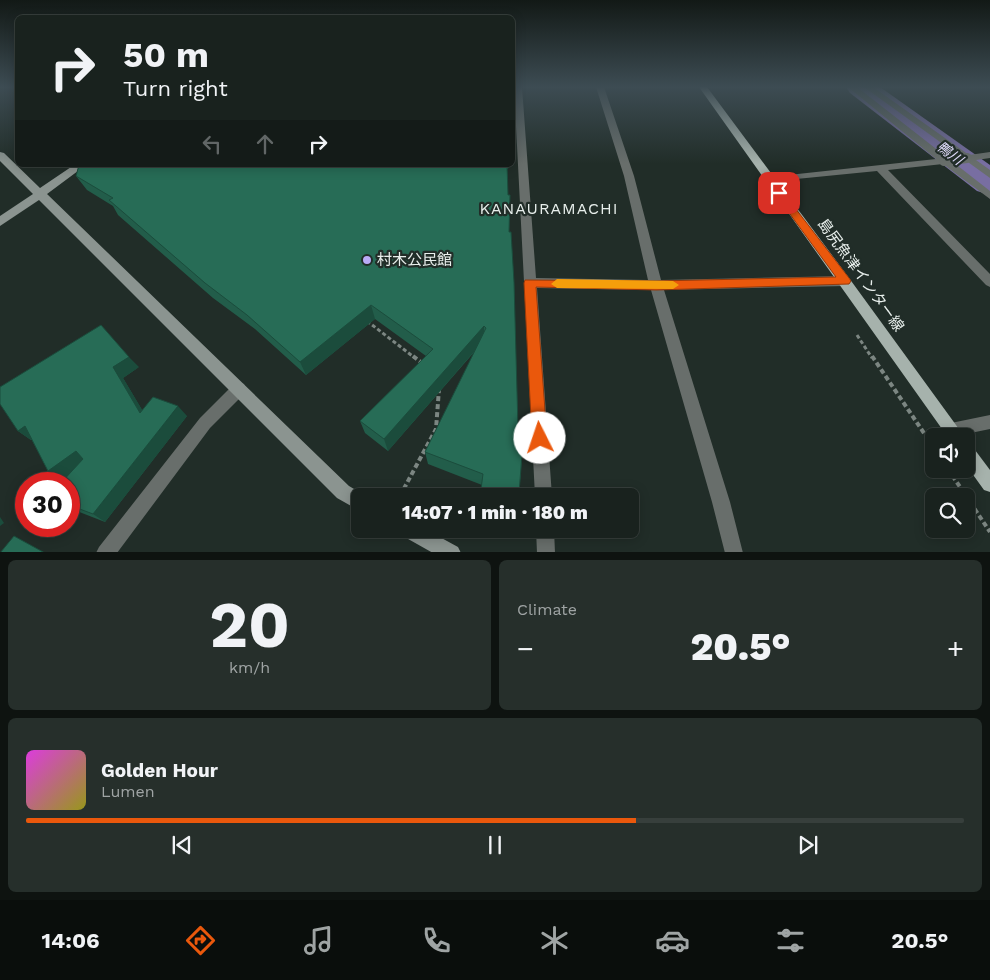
<!DOCTYPE html>
<meta charset="utf-8">
<style>
:root{--surface:#19221e;--page:#262f2b;--text:#f1f3f6;--muted:#9fa4a4;--line:#373f3c;--accent:#ea580c}
body{margin:0;font-family:"Work Sans","Noto Sans JP",sans-serif;background:var(--page);color:var(--text);height:100vh;display:flex;flex-direction:column;font-size:19px;white-space:nowrap}
*{box-sizing:border-box;margin:0}
p{font-size:16px;color:var(--muted)}
.icon{flex:none;width:28px;height:28px;fill:none;stroke:currentColor;stroke-width:2;stroke-linecap:round;stroke-linejoin:round}
.map{position:relative;height:552px;overflow:hidden}
.side{display:flex;flex-direction:column;gap:8px;padding:8px;background:#0e1310;flex:1}
.side>*{flex:none}
.banner{position:absolute;left:15px;top:15px;width:500px;height:152px;border-radius:8px;box-shadow:0 2px 12px #0003,0 0 0 1px var(--line);background:#19221e;color:var(--text);overflow:hidden}
.buttons{position:absolute;left:925px;top:428px;display:grid;gap:10px}
.buttons a{display:grid;place-items:center;width:50px;height:50px;border-radius:8px;background:var(--surface);box-shadow:0 2px 12px #0003,0 0 0 1px var(--line);font-size:25px}
.speed{position:absolute;left:15px;top:472px;display:flex;gap:10px;font-size:25px;font-weight:700;text-align:center}
.speed>*{display:grid;place-content:center;width:65px;height:65px;border-radius:50%;background:var(--surface);box-shadow:0 2px 12px #0003,0 0 0 1px var(--line);line-height:1}
.speed .limit{border:8px solid #d22;background:#fff;color:#111}
.pin{position:absolute;display:grid;place-items:center;width:42px;height:42px;color:#fff;margin:-21px;border-radius:10px;box-shadow:0 2px 8px #0006}
.me{position:absolute;width:55px;margin:-28px;rotate:356deg;stroke-linejoin:round;filter:drop-shadow(0 0 4px #0008)}
.turn{display:flex;align-items:center;gap:18px;height:105px;padding:0 25px;font-size:22px}
.turn .icon{width:65px;height:65px;stroke-width:2.5}
.turn b{display:block;font-size:35px;line-height:42px}
.lanes{display:flex;align-items:center;height:48px;padding:0 25px;background:#0003;justify-content:center;gap:25px;direction:ltr}
.lanes .off{opacity:.35}
.big{font-size:38px;font-weight:800;line-height:1.1}
.side .tile{flex:1;display:flex;flex-direction:column;justify-content:center;gap:8px;min-width:0;padding:0 18px;border-radius:8px;background:var(--page)}
.side .dial{align-items:center;gap:0}
.dial b{font-size:65px;line-height:1}
.song{display:flex;align-items:center;gap:15px}
.cover{width:60px;height:60px;border-radius:8px;background:linear-gradient(135deg,hsl(300 70% 55%),hsl(60 70% 35%))}
.played{height:5px;border-radius:2px;background:linear-gradient(90deg,var(--accent) 65%,var(--line) 65%)}
.keys{display:flex;justify-content:space-around;direction:ltr}
.heat{display:flex;justify-content:space-between;align-items:center;font-size:28px;direction:ltr}
.side .tiles{flex:1;display:grid;gap:8px;grid-template-columns:1fr 1fr}
.tile:last-child{grid-column:span 2}
.trip{position:absolute;left:351px;top:488px;width:288px;height:50px;border-radius:8px;background:var(--surface);box-shadow:0 2px 12px #0003,0 0 0 1px var(--line);font-weight:800;line-height:50px;text-align:center}
.tabs{display:flex;height:80px;justify-content:space-around;align-items:center;background:#0a0e0c;color:var(--muted)}
.tabs .icon{width:35px;height:35px}
.tabs .current{color:var(--accent)}
.tabs b{font-size:22px;color:var(--text)}
.map>svg:first-child{display:block}
.lines{fill:none;stroke-linecap:round;stroke-linejoin:round}
.river{fill:#786ea2;fill-rule:evenodd}
.path-far1{stroke:#7c8682;stroke-width:3;stroke-dasharray:4 2.5;stroke-linecap:butt}
.path{stroke:#7c8682;stroke-width:4;stroke-dasharray:5 3;stroke-linecap:butt}
.street{fill:#686e6b;fill-rule:evenodd}
.secondary{fill:#8b9490;fill-rule:evenodd}
.primary{fill:#a6b2ac;fill-rule:evenodd}
.street-bridge{stroke:#686e6b;stroke-width:10}
.wall{fill:#225d4a}
.shaded-wall{fill:#1b4c3c}
.building{fill:#276c56;stroke:#1b4c3c}
.route{fill:#ea580c;stroke:#983908}
.slow{fill:#f59e0b}
.poi-dot{fill:#b9abf7;stroke:#212d28;stroke-width:2}
.labels{text-anchor:middle;dominant-baseline:central;stroke-width:4.5;stroke-linejoin:round;paint-order:stroke}
.far-water-label{font-size:14px;font-style:italic;fill:#e0dbfb;stroke:#212d28}
.poi-label{font-size:15px;fill:#e8efec;stroke:#212d28;text-anchor:start}
.street-label{font-size:15px;fill:#e8efec;stroke:#212d28}
.neighbourhood-label{font-size:16px;letter-spacing:1px;fill:#e8efec;stroke:#212d28}
</style>
<div class="map">
<svg width="990" height="553" viewBox="0 0 990 553">
<rect width="100%" height="100%" fill="#212d28"/>
<g class="lines">
<!-- river -->
<path class="river" d="M846,87H880L990,165V195L977,191L850,93Z"/>
<!-- path-far1 -->
<path class="path-far1" d="M367,321L415,358
M857,335L872,358"/>
<!-- path -->
<path class="path" d="M413,356L422,363
M872,356L934,448
M948,469L990,532
M400,496L436,429L439,389"/>
<!-- street -->
<path class="street" d="M514,87H522L536,278L648,280L624,176L596,87H604L634,176L661,280L845,276L849,278L851,281L849,284L845,286L664,290L730,502L743,553H725L712,502L651,290L537,288L552,496H535Z
M848,87H857L990,191V199L943,164L888,170L990,274V287L986,285L877,171L766,182L765,180L766,178L770,177L936,159Z
M864,87H873L969,155L990,152V158L976,160L990,170V178Z
M239,382L244,384L246,389L244,394L210,428L117,553H96L99,547L200,418L234,384Z
M990,415V429L956,436L945,435L943,430L945,425L951,423Z
M536,529H554L555,553H537Z"/>
<!-- secondary -->
<path class="secondary" d="M0,152L4,153L40,188L74,165H86L47,194L349,486L366,496H360V511L337,498L39,200L0,226V216L33,194L0,161Z
M398,529H425L458,547L461,553H433L401,535Z"/>
<!-- primary -->
<path class="primary" d="M699,87H707L849,278L964,436H947Z
M966,443L972,446L990,470V492L984,490L966,465Z"/>
<!-- street-bridge -->
<path class="street-bridge" d="M944,161L967,158"/>
</g>
<!-- wall -->
<path class="wall" d="M79,165H509L508,169H507L509,232L518,429H524L519,496H482V485L428,464L425,452L476,350L388,451L365,433L360,421L426,356L375,319L306,375L255,329L213,298L118,215L113,206L87,190L76,176Z
M139,367L123,378L142,410L187,416L105,522L69,508V484L65,478L62,480L48,471L32,440H31L18,431Z"/>
<!-- shaded-wall -->
<path class="shaded-wall" d="M371,305L375,319L306,375L300,362Z
M484,326V340L388,451L384,439Z
M129,357L139,367L123,378L150,423L140,413L113,367Z
M178,406L187,416L105,522L93,514Z
M25,426L38,436L31,440L18,431Z
M76,451L88,461L62,480L48,471Z
M0,517L4,523L0,526Z"/>
<!-- building -->
<path class="building" d="M79,165H507L508,195H510L509,232H511L514,282L518,429H524L519,493L481,489L483,474L425,452L486,328L484,326L384,439L360,421L433,349L371,305L300,362L247,315L205,283L109,200L113,198L76,176Z
M101,325L129,357L113,367L140,413L153,397L178,406L93,514L69,505V484H60L83,459L76,451L48,471L25,426L18,431L0,404V387Z
M14,536L45,553H0Z"/>
<!-- sky -->
<linearGradient id="sky" x2="0" y2="1"><stop stop-color="#121916"/><stop offset="0.53" stop-color="#3d4c53"/><stop offset="1" stop-color="#3d4c53" stop-opacity="0"/></linearGradient>
<rect width="990" height="164" fill="url(#sky)"/>
<!-- route -->
<path class="route" d="M779,190L782,191L849,278L851,281L849,284L656,290L536,287L547,438L545,443L540,445L535,443L532,438L524,283L525,280L656,281L836,277L776,195L774,193Z"/>
<!-- slow -->
<path class="slow" d="M557,279L673,281L679,285L673,289L557,288L551,284Z"/>
<!-- markers -->
<circle class="poi-dot" cx="367" cy="260" r="5"/>
<g class="labels">
<!-- far-water labels -->
<g class="far-water-label">
<text transform="translate(950 153) rotate(37)">鴨川</text>
</g>
<!-- poi labels -->
<g class="poi-label">
<text x="377" y="260">村木公民館</text>
</g>
<!-- street labels -->
<g class="street-label">
<text transform="translate(861 275) rotate(54)">島尻魚津インター線</text>
</g>
<!-- neighbourhood labels -->
<g class="neighbourhood-label">
<text x="549" y="208">KANAURAMACHI</text>
</g>
</g>
</svg>
<div class="buttons">
<a><svg class="icon" aria-label="sound" viewBox="0 0 24 24"><path d="M4 9h4l5-4v14l-5-4H4zM17 9q2 3 0 6"/></svg></a>
<a><svg class="icon" aria-label="search" viewBox="0 0 24 24"><circle cx="10" cy="10" r="6"/><path d="M15 15l6 6"/></svg></a>
</div>
<div class="speed"><div class="limit">30</div></div>
<div class="pin" style="left:779px;top:193px;background:#d93025"><svg class="icon" aria-label="arrive" viewBox="0 0 24 24"><path d="M6 21V4h12l-3 4 3 4H6"/></svg></div>
<svg class="me" style="left:540px;top:438px" viewBox="-20 -20 40 40"><circle r="19" fill="#fff"/><path d="M0-13L10 11 0 6-10 11z" fill="#ea580c"/></svg>
<div class="trip">14:07 · 1 min · 180 m</div>
<div class="banner">
<div class="turn"><svg class="icon" aria-label="right" viewBox="0 0 24 24"><path d="M7 20v-9h11M14 6l5 5-5 5"/></svg><div><b>50 m</b>Turn right</div></div>
<div class="lanes"><svg class="icon off" aria-label="left" viewBox="0 0 24 24"><path d="M17 20v-9H6M10 6l-5 5 5 5"/></svg><svg class="icon off" aria-label="ahead" viewBox="0 0 24 24"><path d="M12 20V5M6 11l6-6 6 6"/></svg><svg class="icon" aria-label="right" viewBox="0 0 24 24"><path d="M7 20v-9h11M14 6l5 5-5 5"/></svg></div>
</div>
</div>
<section class="side">
<div class="tiles">
<div class="tile dial"><b>20</b><p>km/h</p></div>
<div class="tile"><p>Climate</p>
<div class="heat"><a>−</a><b class="big">20.5°</b><a>+</a></div>
</div>
<div class="tile">
<div class="song"><i class="cover"></i><div><b>Golden Hour</b><p>Lumen</p></div></div>
<div class="played"></div>
<div class="keys"><svg class="icon" aria-label="previous" viewBox="0 0 24 24"><path d="M18 5L8 12l10 7zM5 5v14"/></svg><svg class="icon" aria-label="pause" viewBox="0 0 24 24"><path d="M8 5v14M16 5v14"/></svg><svg class="icon" aria-label="next" viewBox="0 0 24 24"><path d="M6 5l10 7-10 7zM19 5v14"/></svg></div>
</div>
</div>
</section>
<nav class="tabs">
<b>14:06</b>
<svg class="icon current" aria-label="directions" viewBox="0 0 24 24"><path d="M12 3l9 9-9 9-9-9zM9 14v-3h6M13 9l2 2-2 2"/></svg>
<svg class="icon" aria-label="music" viewBox="0 0 24 24"><path d="M9 18V5l10-2v13"/><circle cx="6" cy="18" r="3"/><circle cx="16" cy="16" r="3"/></svg>
<svg class="icon" aria-label="phone" viewBox="0 0 24 24"><path d="M5 4h4l2 5-3 2q2 4 5 5l2-3 5 2v4C11 20 4 13 5 4z"/></svg>
<svg class="icon" aria-label="climate" viewBox="0 0 24 24"><path d="M12 3v18M4 7l16 10M4 17L20 7"/></svg>
<svg class="icon" aria-label="car" viewBox="0 0 24 24"><path d="M5 17H2v-5l4-1 3-4h7l3 4 3 1v5h-3M9 17h6M6 11h13"/><circle cx="7" cy="17" r="2"/><circle cx="17" cy="17" r="2"/></svg>
<svg class="icon" aria-label="filters" viewBox="0 0 24 24"><path d="M4 7h16M4 17h16"/><circle cx="9" cy="7" r="2"/><circle cx="15" cy="17" r="2"/></svg>
<b>20.5°</b>
</nav>
